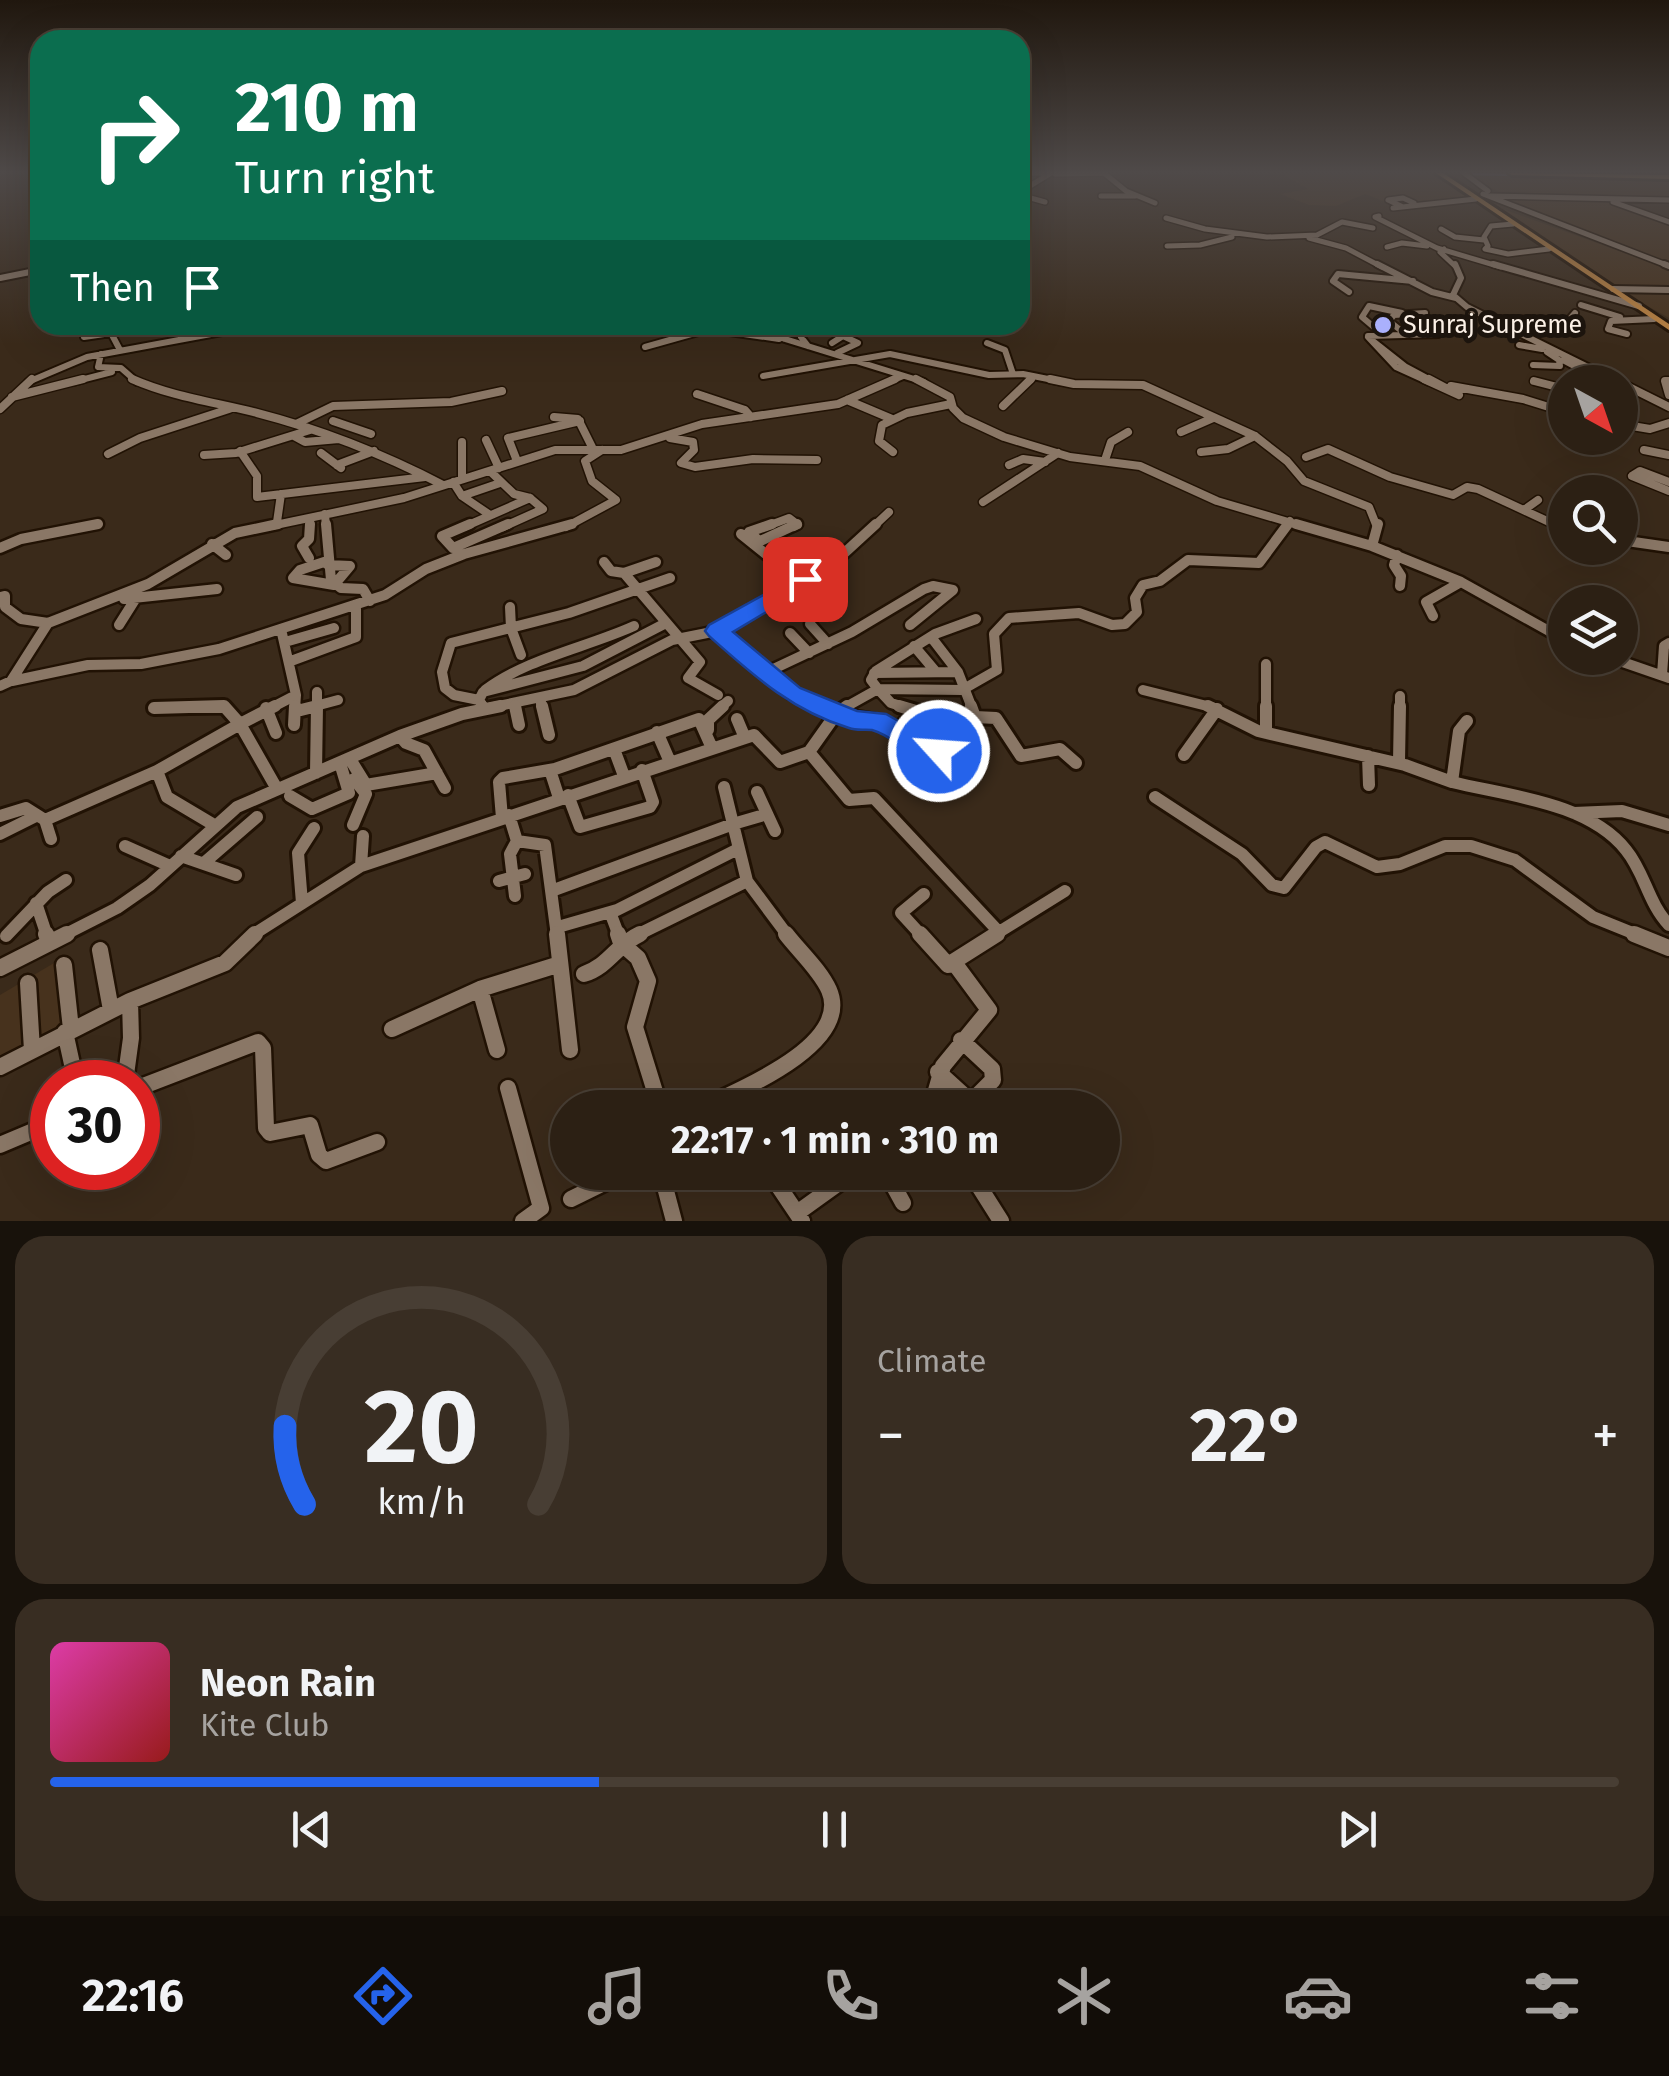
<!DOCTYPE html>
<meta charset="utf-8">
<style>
:root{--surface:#2c2014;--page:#382d22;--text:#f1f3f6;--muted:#a6a3a0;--line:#483e34;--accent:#2563eb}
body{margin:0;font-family:"Fira Sans",sans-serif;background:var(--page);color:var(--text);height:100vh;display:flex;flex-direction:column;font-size:38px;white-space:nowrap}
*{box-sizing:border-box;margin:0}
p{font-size:32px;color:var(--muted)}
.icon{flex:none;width:55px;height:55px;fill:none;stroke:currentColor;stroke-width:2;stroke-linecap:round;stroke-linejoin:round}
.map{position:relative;height:1221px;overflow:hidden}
.details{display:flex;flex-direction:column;gap:15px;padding:15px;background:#18120b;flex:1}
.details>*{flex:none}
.hud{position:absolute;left:30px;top:30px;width:1000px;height:305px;border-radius:30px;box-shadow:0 10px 40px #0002,0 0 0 2px var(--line);background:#0b6e4f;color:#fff;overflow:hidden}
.needle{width:65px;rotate:140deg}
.controls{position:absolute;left:1548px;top:365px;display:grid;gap:20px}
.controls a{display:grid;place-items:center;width:90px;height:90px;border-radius:50%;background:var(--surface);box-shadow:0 10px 40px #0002,0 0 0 2px var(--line);font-size:50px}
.speed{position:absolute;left:30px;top:1060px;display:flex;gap:20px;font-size:50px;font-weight:700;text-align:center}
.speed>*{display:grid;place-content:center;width:130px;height:130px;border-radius:50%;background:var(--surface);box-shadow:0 10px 40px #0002,0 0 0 2px var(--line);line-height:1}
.speed .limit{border:15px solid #d22;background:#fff;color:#111}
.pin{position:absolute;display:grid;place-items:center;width:85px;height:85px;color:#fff;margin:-42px;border-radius:20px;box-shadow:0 5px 15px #0006}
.me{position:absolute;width:110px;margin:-55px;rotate:296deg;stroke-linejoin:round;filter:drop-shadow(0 0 8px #0008)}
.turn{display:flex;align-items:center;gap:35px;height:210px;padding:0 40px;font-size:45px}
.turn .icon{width:130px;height:130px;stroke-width:2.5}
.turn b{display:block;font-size:70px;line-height:85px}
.then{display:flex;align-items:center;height:95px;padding:0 40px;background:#0003;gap:20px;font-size:38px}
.big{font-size:75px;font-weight:700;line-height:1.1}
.details .card{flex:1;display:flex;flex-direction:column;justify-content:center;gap:15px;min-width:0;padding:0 35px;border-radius:30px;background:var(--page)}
.details .dial{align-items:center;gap:0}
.dial svg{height:260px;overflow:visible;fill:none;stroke:var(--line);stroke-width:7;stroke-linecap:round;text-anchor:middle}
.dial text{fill:var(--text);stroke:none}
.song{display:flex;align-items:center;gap:30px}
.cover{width:120px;height:120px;border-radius:15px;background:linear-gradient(135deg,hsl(320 70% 55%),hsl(0 70% 35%))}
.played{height:10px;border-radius:5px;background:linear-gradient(90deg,var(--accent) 35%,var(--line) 35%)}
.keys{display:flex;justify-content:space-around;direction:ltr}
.heat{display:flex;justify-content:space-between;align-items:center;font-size:55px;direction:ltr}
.details .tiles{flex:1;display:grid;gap:15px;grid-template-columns:1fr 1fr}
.card:last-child{grid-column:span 2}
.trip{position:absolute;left:550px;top:1090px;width:570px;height:100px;border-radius:50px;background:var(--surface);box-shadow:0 10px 40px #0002,0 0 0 2px var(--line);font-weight:700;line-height:100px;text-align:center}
.tabs{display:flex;height:160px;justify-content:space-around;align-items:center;background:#120d08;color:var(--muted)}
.tabs .icon{width:70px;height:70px}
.tabs .on{color:var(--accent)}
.tabs b{font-size:45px;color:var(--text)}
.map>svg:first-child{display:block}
.built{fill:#47321d}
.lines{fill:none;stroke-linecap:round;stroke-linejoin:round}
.stream{stroke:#6468ae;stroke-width:2.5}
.minor-far5-casing{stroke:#211204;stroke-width:8}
.minor-far4-casing{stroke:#211204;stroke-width:10}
.minor-far3-casing{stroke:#211204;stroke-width:11}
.minor-far2-casing{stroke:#211204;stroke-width:15}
.minor-far1-casing{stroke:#211204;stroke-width:18}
.minor-casing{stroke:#211204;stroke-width:21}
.major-casing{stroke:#211204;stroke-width:6}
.minor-far5{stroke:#8a7766;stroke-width:5}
.minor-far4{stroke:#8a7766;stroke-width:6}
.minor-far3{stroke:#8a7766;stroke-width:8}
.minor-far2{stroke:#8a7766;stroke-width:10}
.minor-far1{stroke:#8a7766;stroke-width:12}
.minor{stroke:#8a7766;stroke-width:16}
.major{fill:#bc8240;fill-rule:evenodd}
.route{fill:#2563eb;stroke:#184099;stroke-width:2.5}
.poi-dot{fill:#aab0fc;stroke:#1c140d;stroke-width:4}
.labels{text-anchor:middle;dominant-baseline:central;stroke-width:10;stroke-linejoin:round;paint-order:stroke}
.far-poi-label{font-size:25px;fill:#fbf0e6;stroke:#1c140d;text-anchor:start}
</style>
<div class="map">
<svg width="1669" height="1221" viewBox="0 0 1669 1221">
<rect width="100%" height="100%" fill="#3a2a1a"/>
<!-- built -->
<path class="built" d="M1282,174H1435L1471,197L1395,206L1365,194L1336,206L1309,205L1280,194L1308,189Z
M1473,176L1669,180V197L1498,192Z
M1503,197L1604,201L1669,223V263L1503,202L1507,201Z
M1503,209L1669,269V318L1622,292Z
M54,963L63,1027L0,1056V995Z"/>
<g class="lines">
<!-- stream -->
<path class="stream" d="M1473,174L1591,177
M1655,179H1669"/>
<defs>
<path id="minor-far5" d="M1029,173H1046
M1104,173L1126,191L1155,203
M1464,173L1488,191
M1055,174L1106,173
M1020,192L1051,173
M1483,194L1669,266
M1020,195L1045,202
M1101,196H1135
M1490,196L1669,200
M1613,202L1669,222
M1401,206L1388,200L1403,198L1414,203
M1393,208L1476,199
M1379,216L1375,217L1437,248L1501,267
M1166,218L1205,229L1267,237L1317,235L1342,222L1373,228
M1513,224L1491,226L1484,237L1488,246L1485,249L1508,254L1549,249
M1441,229L1455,237L1484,240
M1309,238L1346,248L1382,267
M1167,246L1200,245L1232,237
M1387,247L1402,243L1427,246
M1444,249L1440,252L1456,267"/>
<path id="minor-far4" d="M1377,264L1432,292L1456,298
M1455,264L1461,278L1453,295L1467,307L1618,382
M1493,264L1639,306
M1664,264L1669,266
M0,278L40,270
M1613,289L1669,290
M1349,292L1333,281L1338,274L1413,281
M1581,305L1620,317
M1489,319L1569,320L1575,313
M87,325L84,337L111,333L120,350
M758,325L785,339L924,382
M1404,333L1389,321L1394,315L1425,313
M1382,334L1362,317L1369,306L1402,313
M1627,334L1608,329L1611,321L1654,319
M1368,336L1438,334L1416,323
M832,343L843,336L858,343L837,353
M987,343L1005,350L1013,374
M1519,345L1542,349
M808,346L801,337L812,325
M645,347L709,329L779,339
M101,354L98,367L121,368L137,382
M1569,359L1563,360L1580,369H1595
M1533,365L1560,366L1559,360L1547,352
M763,376L890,354L989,375L1023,374L1063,382
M28,382L87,357L260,325
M73,382L112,372
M889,382L903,376
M1028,382L1033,377
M1429,382L1396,367L1368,337L1406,367L1434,382
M1665,382L1669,381"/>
<path id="minor-far3" d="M132,379C173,397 214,402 257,413C323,430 383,454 443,485
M916,379L950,397L953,408L963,418L1004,437L1070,457L1140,466L1217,501L1305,527
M1050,379L1074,384L1143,385L1255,436L1287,461L1304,481L1369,507L1377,527
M1424,379L1459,395L1429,379
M1613,379L1669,407
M1534,381L1565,389
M1669,381H1665L1669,395
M1451,386L1523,399L1565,412
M697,394L745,410L751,417
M12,397L83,379
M847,400L892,419
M1003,406L1031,379
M0,409L32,379
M554,417L578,419L592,447
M333,421L371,434
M296,424L333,406L451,402L502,391
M1620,424L1650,429L1669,423
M1181,432L1213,418
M294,436L305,442L339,439
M670,438L693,442L694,450L681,463L695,467L753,459L817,460
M486,440L499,468
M462,442V479
M1644,450L1669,455
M240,451L257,476V497L425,477
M893,452L879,441L882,425L907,413L951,404
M1201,452L1228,449L1255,436
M321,453L341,468
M108,454L140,438L229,409
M204,455L236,453L310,430
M1306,457L1328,449L1390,477L1453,495L1467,487L1478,489L1560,527
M1105,460L1111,442L1128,432
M517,461L508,438L580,421
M337,465L374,451
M1009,465L1023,459L1045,462
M492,473L514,494L530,498
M1632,476L1640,471L1669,482
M1632,476L1669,491
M453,482L462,496L490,515
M462,496L500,483
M983,502L1058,453
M1524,510L1538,500
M325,514L326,527
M277,522L281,494
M85,527L98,524
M266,527L404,498L555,450H621L702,424L838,404L895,379
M464,527L530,498
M503,527L543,509L530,498
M566,527L616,500L592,481L585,461L602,450
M765,527L789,518L798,525L794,527
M873,527L889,512
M1286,527L1290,521"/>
<path id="minor-far2" d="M326,524L331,580L341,588L363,589L370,601
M470,524L442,536L453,548L508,524
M1296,524L1372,546L1461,582L1565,640
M1554,524L1565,529
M741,534L831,607
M1620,540L1669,547
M759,541L749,532L772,524
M212,544L226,555
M754,544L797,524
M1372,546L1378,524
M0,548L21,539L98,524
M1397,555L1394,565L1401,576L1400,586
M309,558L302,546L309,539L310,524
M327,561L300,570L293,578L334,585L350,566L328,565
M604,562L611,571L624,573L656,562
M624,573L700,662L688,678L718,695
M0,597L5,596V607L21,619L48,623
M124,599L217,589
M510,607L511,628L521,655
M1433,616L1426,602L1461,582
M810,624L828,644
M119,625L136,598
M717,631L791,694L823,708
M790,633L809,653
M931,637L958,672L972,708
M285,642L334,628
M914,646L936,672
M1611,658L1669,678
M291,661L356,637V605
M1266,664V708
M767,672L852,632L924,589L933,586L953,590L910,625
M874,673L958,672
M1662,675L1664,646L1669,643
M12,681L88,665L141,664L219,649L385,595L426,569L464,554L572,524
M0,686L11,681L48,623L148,584L235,533L278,524
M878,689L962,690L997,670L994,634L1009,618L1079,613L1112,625L1125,624L1137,612L1135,598L1143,585L1160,581L1188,560L1259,563L1288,524
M878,689L891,703L907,708
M485,690C528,658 585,648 634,626
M1143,690L1215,708
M540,698L542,708
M479,700L483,692L583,666L666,623
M515,704L516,708
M154,708H226
M271,708L296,695L281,629
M295,708L296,695
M308,708L338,700
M317,708V692
M484,708L479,700L454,695L445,688L442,672L451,643L569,613L670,578
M489,708L574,690L672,640L717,631L840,557L876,524
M720,708L728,701
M844,708L878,689L871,680L876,671L935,634L976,619
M1400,708V696"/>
<path id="minor-far1" d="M275,706L240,724L277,789
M482,706L484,709
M515,706L519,725
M542,706L549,735
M817,706L836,714L847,706
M971,706L975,717L996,718L1021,756L1060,749L1076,763
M1208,706L1258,731L1405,765L1452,782
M1266,706V733
M154,708L224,706L240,724L157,771L167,797L214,825
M266,708L276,733
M301,710L317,706
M737,719L745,738
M1467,721L1459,731L1452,782C1508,796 1588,802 1626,850C1645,873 1648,903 1669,925
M294,725L295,706
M708,730V720L723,706
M897,731L916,711L899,706
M657,732L670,762
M400,736L406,743L424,750L445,788
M614,749L624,776
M809,752L849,800L874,798L999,932L1065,891
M1184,755L1217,709
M1368,756L1369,785
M350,759L366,785L437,773
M1399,761L1400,706
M550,770L559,798
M316,773L317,706
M724,787L733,824L767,814
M757,792L775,831
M568,795L580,827L650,807L653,802L642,770
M290,796L312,809L349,793L340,763
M1155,797L1242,854L1272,885L1284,888L1316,847L1325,842L1377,867L1400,864L1445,846H1471L1515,860L1593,917L1640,936
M1574,813L1622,811L1669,825
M509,815L517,841L545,845L557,936
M0,816L26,808L45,820
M502,818L499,782L503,778L555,769L699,719L712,748
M353,825L366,794L354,779
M0,834L34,817
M51,839L45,820L157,771
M125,846L170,866
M181,856L236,875
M205,862L257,817
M361,866L363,836
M499,881L525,874
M554,890L733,824L747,881
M515,896L510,854L517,841
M36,903L47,936
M302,903L298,853L314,828
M610,912L619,936
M558,927L617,910L738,849
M6,936L48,892L66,880
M62,936L117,908L150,885L237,807L400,736L462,714L501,706
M251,936L361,866L754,735L780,762L809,752L836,714L877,721L934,752L957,737
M635,936L747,881L788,936
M922,936L901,913L924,894
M993,936L999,932"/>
<path id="minor" d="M46,934L49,942
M557,934L570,1050
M618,934L621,943L638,958L648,981L635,1027L660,1108
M920,934L948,965L997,934
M1634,934L1669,948
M100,950L111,1010
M64,965L71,1029
M0,968L67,934
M584,974C609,966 616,945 640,934
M28,983L32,1050
M480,989L497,1050
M392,1029L480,989L560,964
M65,1032L72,1064
M0,1067L130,1001L225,963L255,934
M938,1072L971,1102L993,1080L992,1069L961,1040
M125,1082L131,1038L130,1001
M138,1088L258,1042L263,1048L266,1128L270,1133L310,1125L319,1155L326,1161L377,1142
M508,1088L541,1208L523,1221
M701,1108C737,1091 853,1045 829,990C820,970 799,951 786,934
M931,1108L943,1066L989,1010L955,964
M0,1145L52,1123
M661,1172L674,1221
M769,1172L802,1221
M886,1172L903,1203
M970,1172L1001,1221
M571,1199L626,1172
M797,1213L854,1172"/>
<path id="major" d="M1436,173H1443L1669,324V330Z
M1509,173L1669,175V179L1512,175Z"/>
</defs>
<!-- minor-far5 casing -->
<use href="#minor-far5" class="minor-far5-casing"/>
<!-- minor-far4 casing -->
<use href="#minor-far4" class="minor-far4-casing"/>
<!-- minor-far3 casing -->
<use href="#minor-far3" class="minor-far3-casing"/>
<!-- minor-far2 casing -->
<use href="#minor-far2" class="minor-far2-casing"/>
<!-- minor-far1 casing -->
<use href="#minor-far1" class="minor-far1-casing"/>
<!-- minor casing -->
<use href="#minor" class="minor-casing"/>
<!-- major casing -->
<use href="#major" class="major-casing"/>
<!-- minor-far5 -->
<use href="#minor-far5" class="minor-far5"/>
<!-- minor-far4 -->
<use href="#minor-far4" class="minor-far4"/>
<!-- minor-far3 -->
<use href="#minor-far3" class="minor-far3"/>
<!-- minor-far2 -->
<use href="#minor-far2" class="minor-far2"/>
<!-- minor-far1 -->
<use href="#minor-far1" class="minor-far1"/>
<!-- minor -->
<use href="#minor" class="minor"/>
<!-- major -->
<use href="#major" class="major"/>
</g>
<!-- sky -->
<linearGradient id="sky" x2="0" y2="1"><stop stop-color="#20170e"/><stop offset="0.5" stop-color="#4f4a49"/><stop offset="1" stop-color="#4f4a49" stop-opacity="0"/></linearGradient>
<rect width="1669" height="344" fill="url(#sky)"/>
<!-- route -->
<path class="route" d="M805,572L816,579L813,584L733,632L800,688L857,711L886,714L934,741L948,744L952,751L948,759C917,769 899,737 872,730C864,729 857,731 849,728C792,711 753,675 709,636L705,631L709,625Z"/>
<!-- markers -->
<circle class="poi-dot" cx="1383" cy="325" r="10"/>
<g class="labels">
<!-- far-poi labels -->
<g class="far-poi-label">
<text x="1403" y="325">Sunraj Supreme</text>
</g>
</g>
</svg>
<div class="controls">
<a><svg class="needle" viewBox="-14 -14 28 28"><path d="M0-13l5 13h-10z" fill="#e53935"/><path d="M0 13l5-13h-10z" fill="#a6a3a0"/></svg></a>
<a><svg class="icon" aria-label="search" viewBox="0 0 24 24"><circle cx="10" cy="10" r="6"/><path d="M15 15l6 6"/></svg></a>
<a><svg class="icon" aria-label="layers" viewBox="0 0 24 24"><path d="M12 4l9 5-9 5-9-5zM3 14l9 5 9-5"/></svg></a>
</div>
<div class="speed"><div class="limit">30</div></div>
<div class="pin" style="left:805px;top:579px;background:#d93025"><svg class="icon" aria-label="arrive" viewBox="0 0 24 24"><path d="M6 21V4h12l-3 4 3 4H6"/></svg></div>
<svg class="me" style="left:939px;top:751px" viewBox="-20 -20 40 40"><circle r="17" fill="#2563eb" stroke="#fff" stroke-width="3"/><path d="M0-11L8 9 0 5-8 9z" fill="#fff"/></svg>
<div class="trip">22:17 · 1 min · 310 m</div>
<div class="hud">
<div class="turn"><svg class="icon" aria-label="right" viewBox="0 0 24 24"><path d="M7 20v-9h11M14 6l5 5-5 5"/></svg><div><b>210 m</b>Turn right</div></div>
<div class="then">Then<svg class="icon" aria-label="arrive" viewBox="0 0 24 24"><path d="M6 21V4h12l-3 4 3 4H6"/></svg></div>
</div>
</div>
<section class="details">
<div class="tiles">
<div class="card dial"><svg viewBox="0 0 100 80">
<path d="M14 69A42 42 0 1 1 86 69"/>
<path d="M14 69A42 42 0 0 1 8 45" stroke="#2563eb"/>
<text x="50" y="56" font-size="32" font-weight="700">20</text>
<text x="50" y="72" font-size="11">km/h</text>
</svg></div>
<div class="card"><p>Climate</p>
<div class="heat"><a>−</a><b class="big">22°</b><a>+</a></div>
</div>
<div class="card">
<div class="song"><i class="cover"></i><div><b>Neon Rain</b><p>Kite Club</p></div></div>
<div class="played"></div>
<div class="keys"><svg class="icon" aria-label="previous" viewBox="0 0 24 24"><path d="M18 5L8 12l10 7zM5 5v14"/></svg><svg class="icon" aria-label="pause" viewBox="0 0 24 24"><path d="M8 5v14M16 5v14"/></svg><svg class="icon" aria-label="next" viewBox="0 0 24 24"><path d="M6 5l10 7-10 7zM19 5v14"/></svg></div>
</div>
</div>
</section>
<nav class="tabs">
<b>22:16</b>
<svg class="icon on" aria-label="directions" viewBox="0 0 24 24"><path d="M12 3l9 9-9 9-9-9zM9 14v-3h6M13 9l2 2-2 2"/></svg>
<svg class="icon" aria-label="music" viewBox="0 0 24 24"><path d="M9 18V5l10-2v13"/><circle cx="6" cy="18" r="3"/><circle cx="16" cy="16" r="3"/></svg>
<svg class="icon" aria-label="phone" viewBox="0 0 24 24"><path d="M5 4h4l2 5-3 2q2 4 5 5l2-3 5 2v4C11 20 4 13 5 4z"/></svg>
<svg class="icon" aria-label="climate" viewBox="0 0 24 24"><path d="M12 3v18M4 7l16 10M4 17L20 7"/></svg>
<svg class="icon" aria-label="car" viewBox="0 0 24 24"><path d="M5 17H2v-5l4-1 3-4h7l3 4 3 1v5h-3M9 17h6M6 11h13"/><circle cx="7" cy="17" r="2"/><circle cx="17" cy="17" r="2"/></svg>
<svg class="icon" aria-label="filters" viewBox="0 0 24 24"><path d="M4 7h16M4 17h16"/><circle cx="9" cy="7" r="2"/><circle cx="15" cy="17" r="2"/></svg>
</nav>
